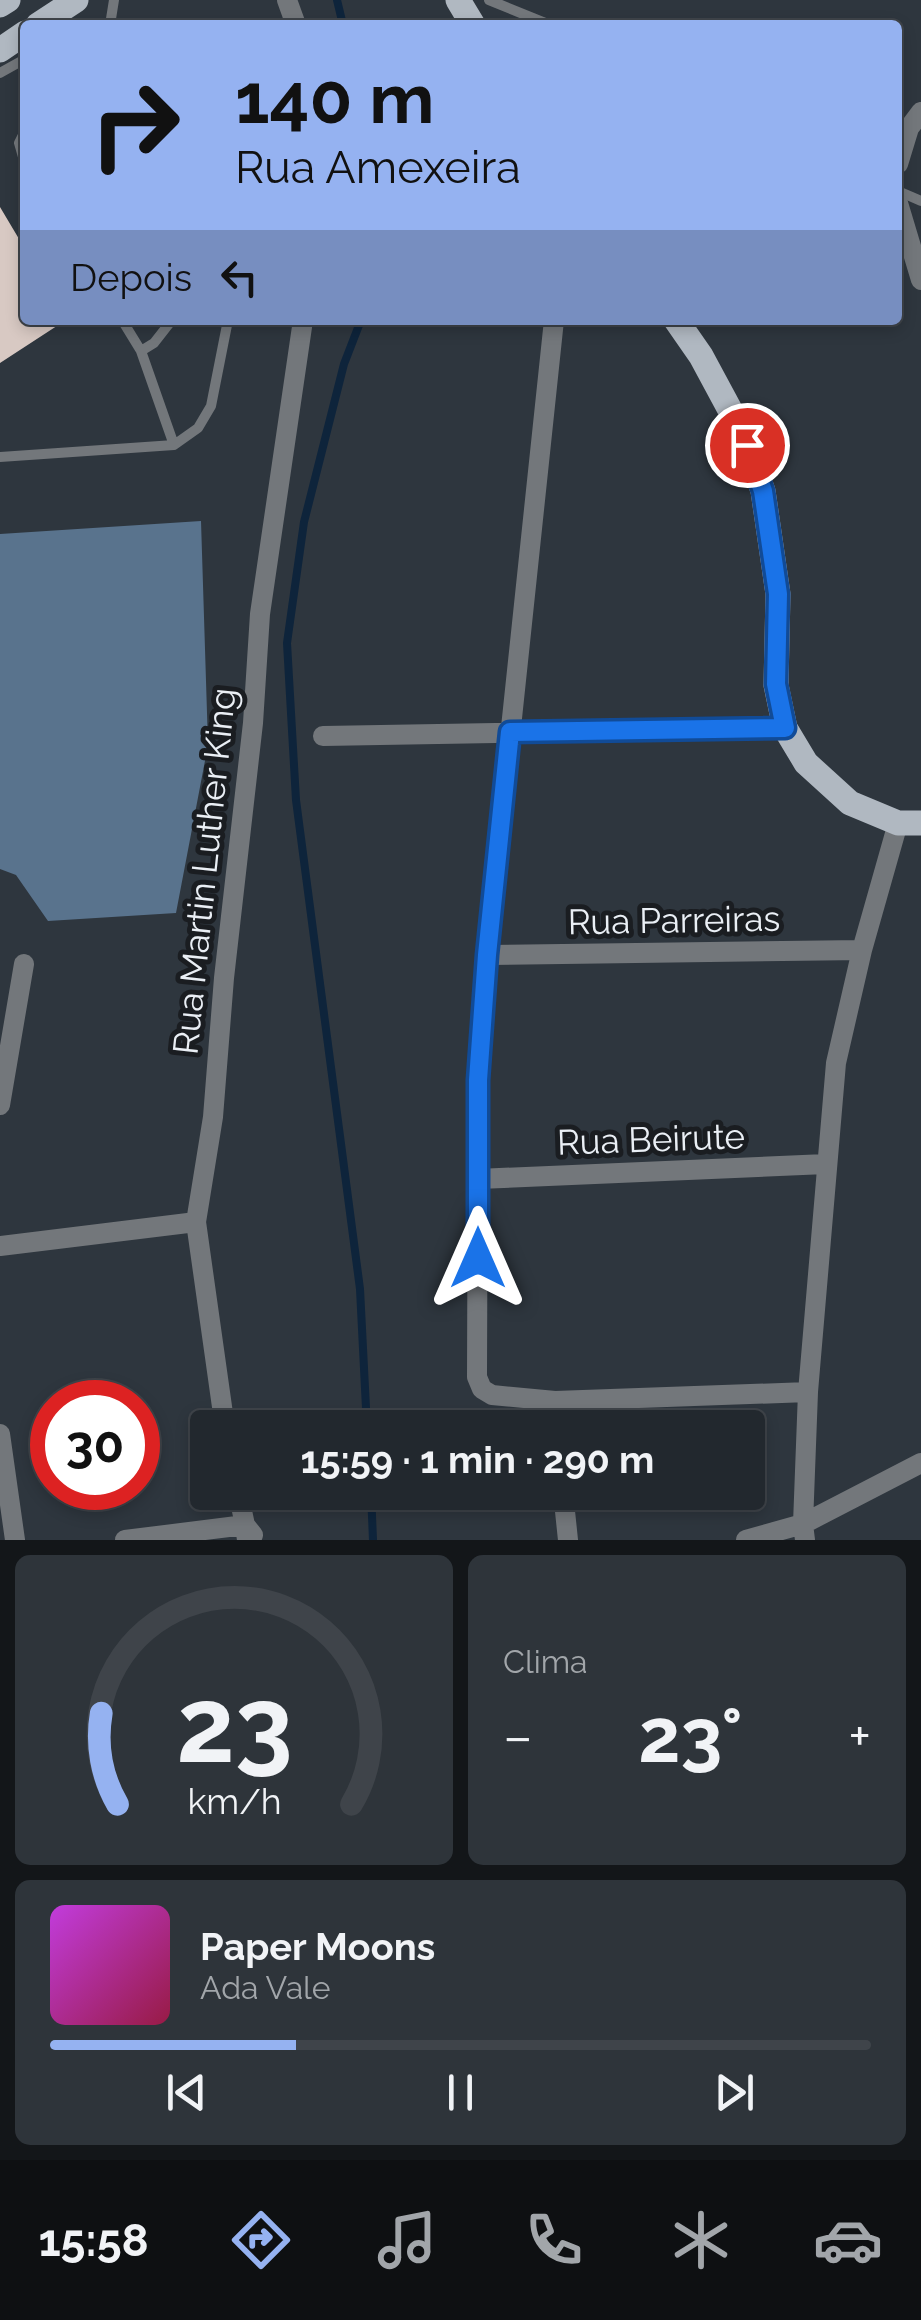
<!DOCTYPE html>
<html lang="pt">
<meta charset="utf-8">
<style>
:root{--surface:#22282e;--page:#2e343a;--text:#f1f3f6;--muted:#a2a6aa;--line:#3f444a;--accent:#95b2f1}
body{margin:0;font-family:Raleway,sans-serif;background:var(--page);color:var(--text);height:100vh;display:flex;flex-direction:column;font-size:38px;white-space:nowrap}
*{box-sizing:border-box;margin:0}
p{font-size:32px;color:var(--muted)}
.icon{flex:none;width:55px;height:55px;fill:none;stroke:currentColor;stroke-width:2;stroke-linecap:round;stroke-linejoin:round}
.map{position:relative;height:1540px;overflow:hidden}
.panel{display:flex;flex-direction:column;gap:15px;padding:15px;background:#131619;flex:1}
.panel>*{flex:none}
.banner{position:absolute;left:20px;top:20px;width:882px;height:305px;border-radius:10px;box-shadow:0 5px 15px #0003,0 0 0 2px var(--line);background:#95b2f1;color:#111;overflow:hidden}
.speed{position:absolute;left:30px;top:1380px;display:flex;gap:20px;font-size:50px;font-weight:700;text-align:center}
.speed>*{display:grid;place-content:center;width:130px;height:130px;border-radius:50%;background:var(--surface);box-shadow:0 5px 15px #0003,0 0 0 2px var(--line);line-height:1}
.speed .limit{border:15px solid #d22;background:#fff;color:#111}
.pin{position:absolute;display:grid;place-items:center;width:85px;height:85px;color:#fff;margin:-42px;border:5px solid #fff;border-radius:50%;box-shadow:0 2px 10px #0007}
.me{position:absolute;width:110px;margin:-55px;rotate:0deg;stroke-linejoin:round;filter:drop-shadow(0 0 8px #0008)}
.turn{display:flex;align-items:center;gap:35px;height:210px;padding:0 50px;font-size:45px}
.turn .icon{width:130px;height:130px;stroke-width:2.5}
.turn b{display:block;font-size:70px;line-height:85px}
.then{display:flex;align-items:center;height:95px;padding:0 50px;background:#0003;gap:20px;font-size:38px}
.big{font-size:75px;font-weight:700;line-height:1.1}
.panel .tile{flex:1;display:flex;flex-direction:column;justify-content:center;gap:15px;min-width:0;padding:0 35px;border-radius:15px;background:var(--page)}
.panel .dial{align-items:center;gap:0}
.dial svg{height:260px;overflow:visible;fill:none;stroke:var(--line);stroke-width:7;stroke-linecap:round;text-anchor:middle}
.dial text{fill:var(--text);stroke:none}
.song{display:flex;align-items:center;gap:30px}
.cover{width:120px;height:120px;border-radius:15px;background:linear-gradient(135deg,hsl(290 70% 55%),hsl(340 70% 35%))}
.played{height:10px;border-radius:5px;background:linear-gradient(90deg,var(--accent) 30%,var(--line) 30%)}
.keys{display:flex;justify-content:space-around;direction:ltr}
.heat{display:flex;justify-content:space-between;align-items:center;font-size:55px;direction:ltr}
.panel .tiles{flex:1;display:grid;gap:15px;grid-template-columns:1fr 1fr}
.tile:last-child{grid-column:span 2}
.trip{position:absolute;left:190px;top:1410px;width:575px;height:100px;border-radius:10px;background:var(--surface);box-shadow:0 5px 15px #0003,0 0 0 2px var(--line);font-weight:700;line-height:100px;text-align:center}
.tabs{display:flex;height:160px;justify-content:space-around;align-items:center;background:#0e1012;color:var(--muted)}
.tabs .icon{width:70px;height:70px}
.tabs .selected{color:var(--accent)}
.tabs b{font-size:45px;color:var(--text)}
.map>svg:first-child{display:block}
.forest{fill:#59738d}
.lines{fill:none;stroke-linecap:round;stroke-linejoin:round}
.stream{stroke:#0e243b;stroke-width:8}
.building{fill:#d8c9c3}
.lane{stroke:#73777b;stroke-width:10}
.street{stroke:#73777b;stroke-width:20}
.primary{stroke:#b0b8c1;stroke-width:25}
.route-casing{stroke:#114b97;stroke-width:25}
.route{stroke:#1a73e8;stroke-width:18}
.labels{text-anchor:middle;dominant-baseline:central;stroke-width:10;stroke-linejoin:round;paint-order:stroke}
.street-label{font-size:35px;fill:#eaeff5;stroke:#1a1d21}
</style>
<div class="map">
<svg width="921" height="1540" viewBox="0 0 921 1540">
<rect width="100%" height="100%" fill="#2e363e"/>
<!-- forest -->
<path class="forest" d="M201,521L208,745L176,913L48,921L16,875L0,869V534Z"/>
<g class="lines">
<!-- stream -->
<path class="stream" d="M337,0L343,25
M361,320L344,364L304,522L287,643L296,800L360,1289L367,1428
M371,1492L373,1540"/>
</g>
<!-- building -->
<path class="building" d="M0,207L25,249V320H66L0,363Z"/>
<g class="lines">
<!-- lane -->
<path class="lane" d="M489,0L550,25
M110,25L114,0
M0,73L25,59
M25,131L19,143L25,164
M898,191L921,201
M122,320L141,351L174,445
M141,351L154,343L172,320
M0,457L174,445L198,428L211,406L228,320"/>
<!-- street -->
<path class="street" d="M287,0L296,25
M898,164L909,128L921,112
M898,203L921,280
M554,320L487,955L478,1081L477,1377L482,1389L492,1395L555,1401L808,1392
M323,736L785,728
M487,955L862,950
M0,1105L24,964
M478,1179L826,1164
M0,1246L196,1222
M555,1401L558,1428
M225,1428L196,1222L213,1117L224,978L253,723L260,614L303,320
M0,1434L15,1540
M238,1492L245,1525L253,1535
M563,1492L568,1540
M125,1540L245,1525L247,1540
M746,1540L803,1524L921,1463
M805,1540L803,1524L808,1392L836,1063L862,950L898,823"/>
<!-- primary -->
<path class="primary" d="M458,0L473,25
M0,5L8,0
M38,25L76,0
M0,50L25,33
M676,320L701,356L729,408L747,445L763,491L778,594L776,685L785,728L806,763L850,803L898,823H921"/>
</g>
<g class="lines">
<defs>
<path id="route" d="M478,1258V1080L487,955L510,732L785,728L776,684L778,594L763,491L747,445"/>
</defs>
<!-- route casing -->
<use href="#route" class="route-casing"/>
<!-- route -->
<use href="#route" class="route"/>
</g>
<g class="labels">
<!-- street labels -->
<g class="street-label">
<text transform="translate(204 871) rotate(-84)">Rua Martin Luther King</text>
<text transform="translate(674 920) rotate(-1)">Rua Parreiras</text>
<text transform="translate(651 1139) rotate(-2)">Rua Beirute</text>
</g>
</g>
</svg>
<div class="speed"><div class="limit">30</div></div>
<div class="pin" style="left:747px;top:445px;background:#d93025"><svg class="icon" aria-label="arrive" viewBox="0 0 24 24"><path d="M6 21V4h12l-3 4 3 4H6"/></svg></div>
<svg class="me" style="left:478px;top:1258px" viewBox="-20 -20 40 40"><path d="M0-17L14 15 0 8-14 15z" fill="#1a73e8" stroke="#fff" stroke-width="4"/></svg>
<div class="trip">15:59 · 1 min · 290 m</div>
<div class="banner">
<div class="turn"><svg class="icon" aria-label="right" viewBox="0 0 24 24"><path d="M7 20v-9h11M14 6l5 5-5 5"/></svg><div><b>140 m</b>Rua Amexeira</div></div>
<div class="then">Depois<svg class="icon" aria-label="left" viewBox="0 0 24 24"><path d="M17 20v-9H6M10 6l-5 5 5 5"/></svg></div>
</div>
</div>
<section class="panel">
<div class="tiles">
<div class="tile dial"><svg viewBox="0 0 100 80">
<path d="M14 69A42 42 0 1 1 86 69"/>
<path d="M14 69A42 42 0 0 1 9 41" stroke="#95b2f1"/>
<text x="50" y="56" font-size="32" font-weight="700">23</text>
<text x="50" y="72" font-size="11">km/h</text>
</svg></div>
<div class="tile"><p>Clima</p>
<div class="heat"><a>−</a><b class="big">23°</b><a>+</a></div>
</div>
<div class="tile">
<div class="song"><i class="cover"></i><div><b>Paper Moons</b><p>Ada Vale</p></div></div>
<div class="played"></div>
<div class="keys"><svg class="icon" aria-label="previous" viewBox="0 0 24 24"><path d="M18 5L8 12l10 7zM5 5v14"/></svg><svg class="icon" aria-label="pause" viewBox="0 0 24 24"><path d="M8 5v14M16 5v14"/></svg><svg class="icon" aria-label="next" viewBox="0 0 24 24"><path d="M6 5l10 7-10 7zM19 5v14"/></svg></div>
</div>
</div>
</section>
<nav class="tabs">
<b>15:58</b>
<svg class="icon selected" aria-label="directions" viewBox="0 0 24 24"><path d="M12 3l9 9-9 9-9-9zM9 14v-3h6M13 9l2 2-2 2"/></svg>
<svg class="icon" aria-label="music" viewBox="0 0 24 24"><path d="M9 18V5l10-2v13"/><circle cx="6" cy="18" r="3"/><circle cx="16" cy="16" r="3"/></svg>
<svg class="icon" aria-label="phone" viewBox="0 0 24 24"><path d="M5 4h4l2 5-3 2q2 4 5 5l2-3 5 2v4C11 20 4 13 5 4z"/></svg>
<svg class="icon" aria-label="climate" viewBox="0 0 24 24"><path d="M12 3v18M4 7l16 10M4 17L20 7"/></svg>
<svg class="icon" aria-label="car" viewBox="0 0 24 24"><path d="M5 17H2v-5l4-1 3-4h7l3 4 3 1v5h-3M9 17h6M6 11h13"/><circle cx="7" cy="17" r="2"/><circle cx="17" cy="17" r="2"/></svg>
</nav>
